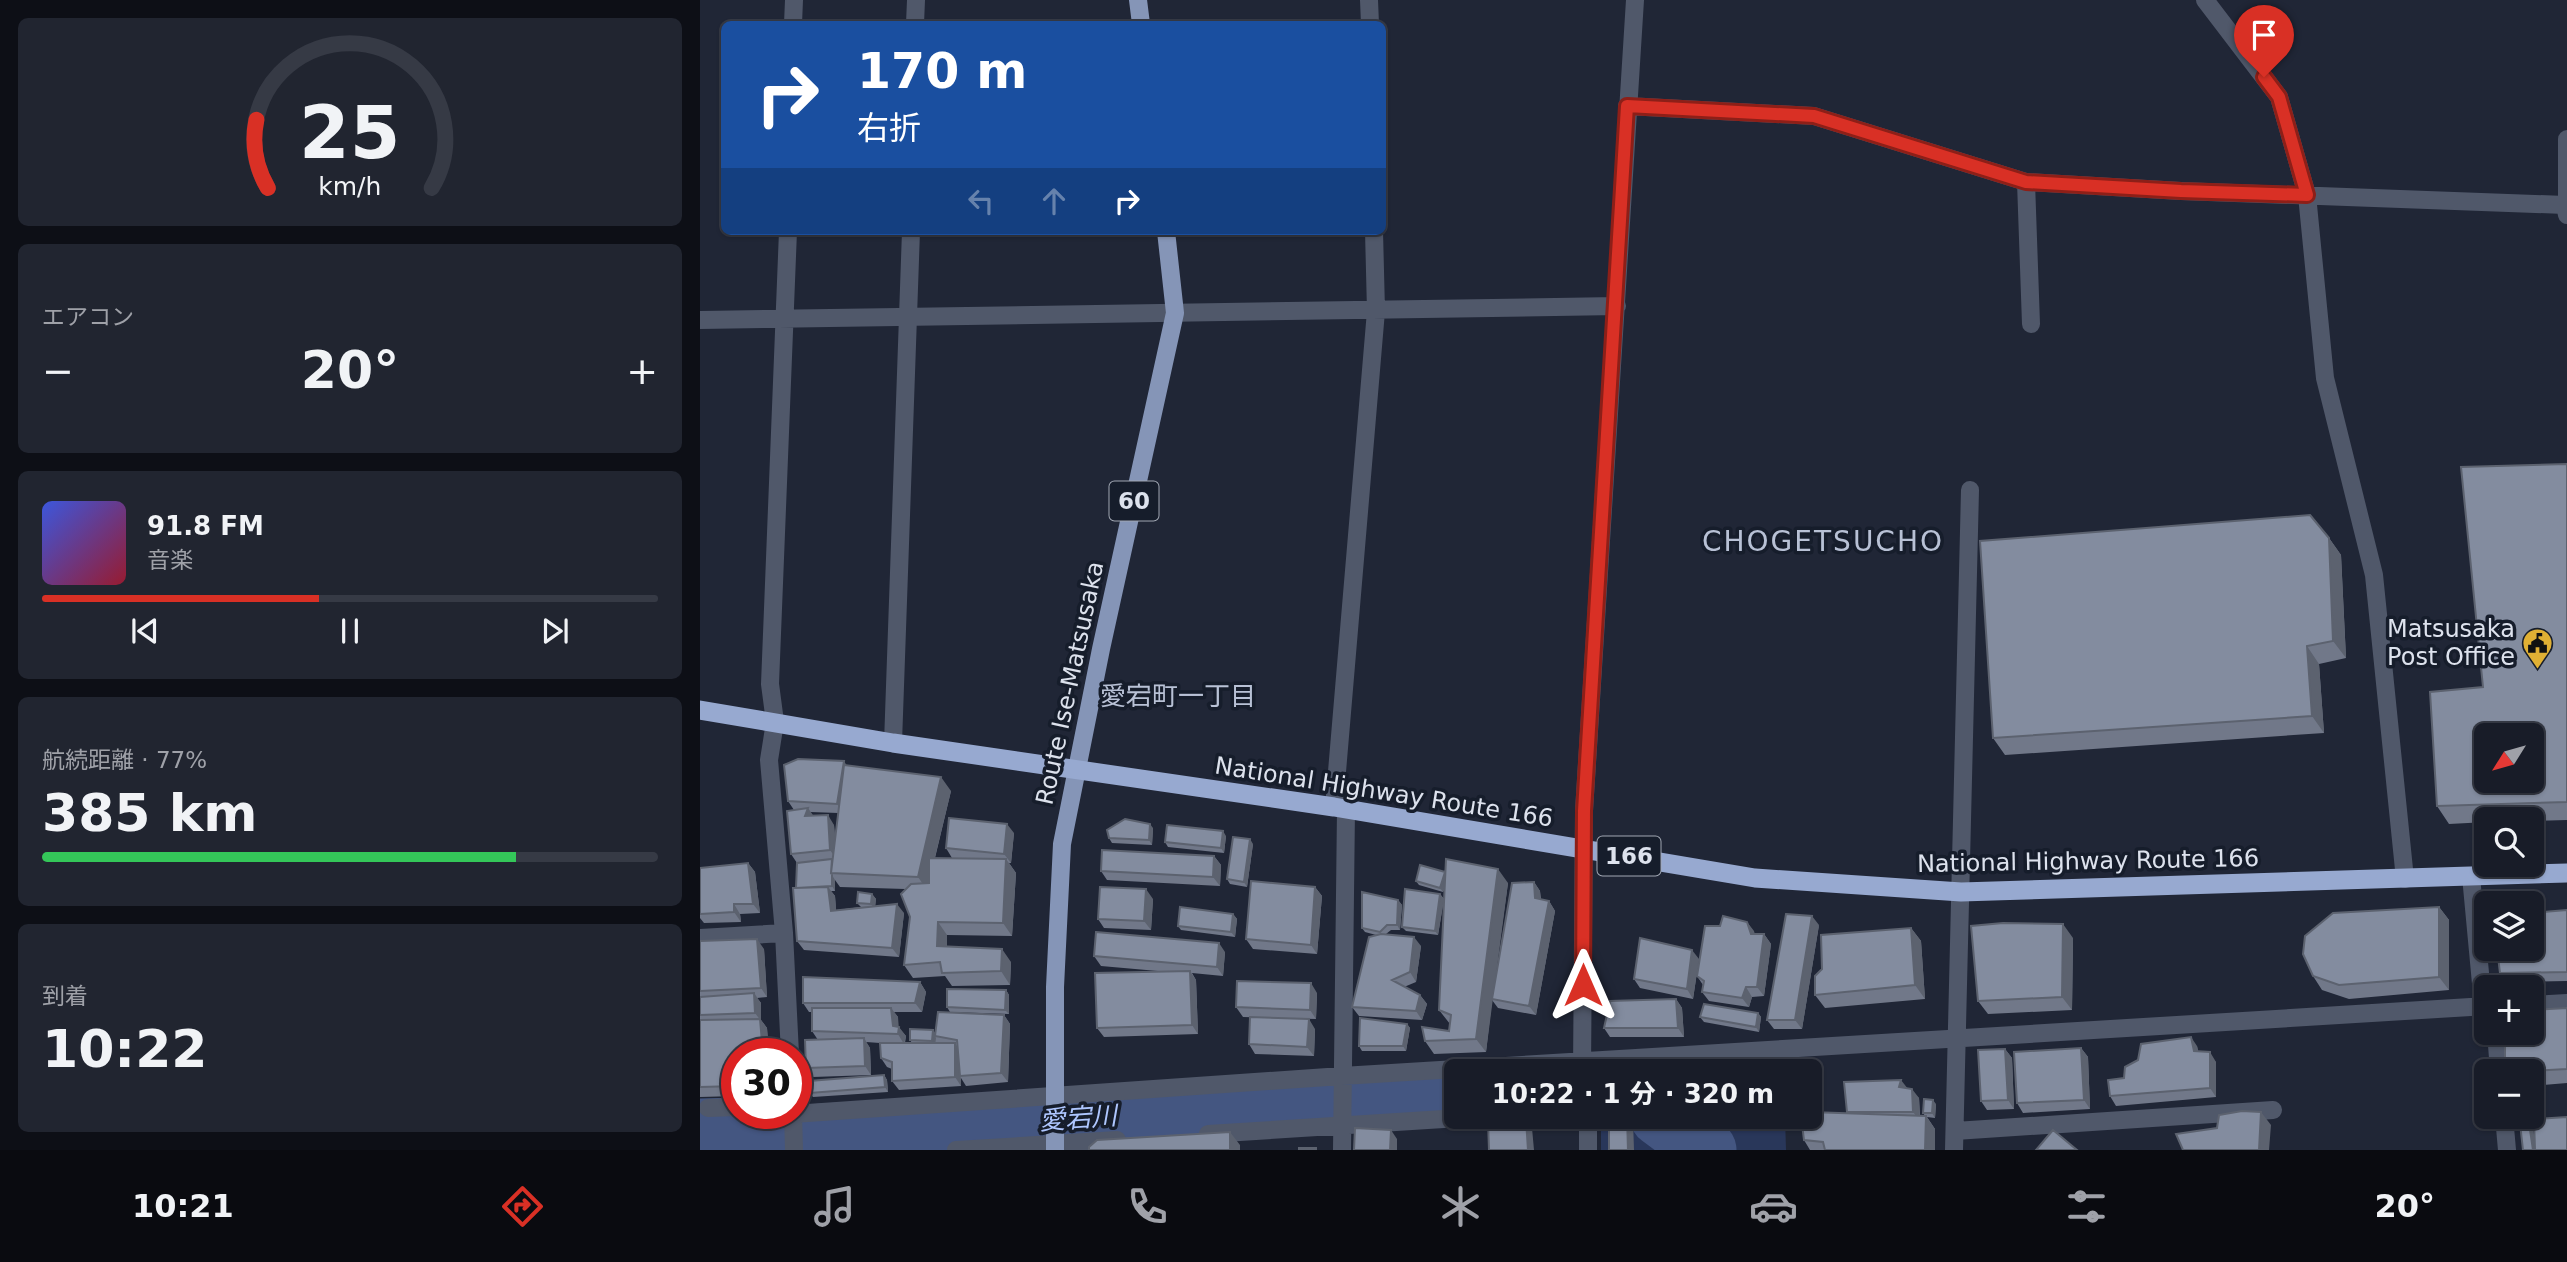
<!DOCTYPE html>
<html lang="ja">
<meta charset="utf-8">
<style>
:root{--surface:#181c28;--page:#212530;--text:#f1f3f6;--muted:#9fa1a8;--line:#363a45;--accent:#d93025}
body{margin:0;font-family:"DejaVu Sans","Noto Sans JP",sans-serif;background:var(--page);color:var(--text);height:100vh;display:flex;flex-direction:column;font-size:26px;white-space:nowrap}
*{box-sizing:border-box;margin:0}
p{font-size:23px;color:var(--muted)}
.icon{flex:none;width:38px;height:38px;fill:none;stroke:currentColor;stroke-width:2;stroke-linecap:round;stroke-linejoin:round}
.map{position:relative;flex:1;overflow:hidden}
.sheet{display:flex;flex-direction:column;gap:18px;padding:18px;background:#0d0f16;width:700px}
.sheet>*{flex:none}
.guide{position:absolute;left:21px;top:21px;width:665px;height:214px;border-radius:10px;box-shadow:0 2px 5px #0004,0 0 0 2px var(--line);background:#1a4fa0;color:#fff;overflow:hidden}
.needle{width:46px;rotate:233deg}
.fabs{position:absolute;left:1774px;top:723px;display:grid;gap:14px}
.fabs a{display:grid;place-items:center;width:70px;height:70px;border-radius:10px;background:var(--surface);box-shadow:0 2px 5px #0004,0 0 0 2px var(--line);font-size:35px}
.speed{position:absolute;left:21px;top:1038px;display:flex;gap:14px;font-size:35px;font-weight:700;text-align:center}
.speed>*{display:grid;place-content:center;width:91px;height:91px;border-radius:50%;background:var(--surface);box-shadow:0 2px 5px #0004,0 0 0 2px var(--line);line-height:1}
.speed .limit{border:10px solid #d22;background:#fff;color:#111}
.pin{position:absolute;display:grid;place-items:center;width:60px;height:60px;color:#fff;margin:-72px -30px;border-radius:50% 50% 50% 0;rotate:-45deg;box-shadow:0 0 7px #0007}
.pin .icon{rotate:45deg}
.me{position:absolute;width:77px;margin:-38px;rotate:0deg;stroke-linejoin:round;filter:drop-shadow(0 0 5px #0008)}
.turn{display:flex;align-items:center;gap:24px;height:147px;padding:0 21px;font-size:32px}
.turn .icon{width:91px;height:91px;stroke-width:2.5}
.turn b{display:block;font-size:49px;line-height:60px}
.lanes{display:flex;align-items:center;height:66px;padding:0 21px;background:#0003;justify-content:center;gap:35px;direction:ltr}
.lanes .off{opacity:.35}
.big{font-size:52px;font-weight:700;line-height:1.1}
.sheet .widget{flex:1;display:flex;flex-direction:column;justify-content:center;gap:10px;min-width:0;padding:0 24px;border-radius:10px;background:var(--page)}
.sheet .dial{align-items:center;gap:0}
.dial svg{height:182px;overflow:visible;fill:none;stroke:var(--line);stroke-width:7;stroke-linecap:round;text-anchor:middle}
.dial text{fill:var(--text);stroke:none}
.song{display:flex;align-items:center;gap:21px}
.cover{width:84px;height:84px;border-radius:10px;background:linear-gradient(135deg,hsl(230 70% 55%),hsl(350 70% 35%))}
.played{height:7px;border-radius:4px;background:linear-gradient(90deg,var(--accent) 45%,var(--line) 45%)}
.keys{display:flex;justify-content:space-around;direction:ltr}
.heat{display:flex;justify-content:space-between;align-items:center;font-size:38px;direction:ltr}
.charge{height:10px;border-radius:5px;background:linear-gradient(90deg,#34c759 77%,var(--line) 0)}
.trip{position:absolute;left:744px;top:1059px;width:378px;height:70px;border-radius:10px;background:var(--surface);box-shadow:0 2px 5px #0004,0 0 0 2px var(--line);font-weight:700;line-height:70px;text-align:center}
.dock{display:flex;height:112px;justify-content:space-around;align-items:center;background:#0a0b10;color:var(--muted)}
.dock .icon{width:49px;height:49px}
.dock .active{color:var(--accent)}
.dock b{font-size:32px;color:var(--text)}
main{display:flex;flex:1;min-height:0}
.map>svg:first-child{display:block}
.green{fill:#29375a}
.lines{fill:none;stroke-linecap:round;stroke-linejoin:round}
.river{stroke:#445681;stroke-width:61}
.minor{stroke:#50586a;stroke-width:18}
.primary{stroke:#8595b7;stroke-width:18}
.trunk{stroke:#97a9d0;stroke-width:19}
.wall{fill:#717889;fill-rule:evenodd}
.shaded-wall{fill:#5c626f}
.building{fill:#838c9f;stroke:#5c626f;stroke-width:2;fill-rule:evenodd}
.route-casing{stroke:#8d1f18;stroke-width:18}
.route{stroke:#d93025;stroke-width:12}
.labels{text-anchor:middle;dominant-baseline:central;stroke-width:7;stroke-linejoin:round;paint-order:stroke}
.shield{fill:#161d2b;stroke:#a1a7b3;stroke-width:2}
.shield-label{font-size:23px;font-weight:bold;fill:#dde2ed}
.poi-label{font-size:24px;fill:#dde2ed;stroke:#161d2b;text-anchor:end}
.street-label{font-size:24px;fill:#dde2ed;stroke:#161d2b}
.neighbourhood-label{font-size:26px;fill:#b8c1d5;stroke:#161d2b}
.water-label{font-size:26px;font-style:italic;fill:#aec6fe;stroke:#161d2b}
.quarter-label{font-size:28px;letter-spacing:2px;fill:#b8c1d5;stroke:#161d2b}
</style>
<main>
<section class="sheet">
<div class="widget dial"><svg viewBox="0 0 100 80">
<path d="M14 69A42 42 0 1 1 86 69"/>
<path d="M14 69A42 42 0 0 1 9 39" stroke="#d93025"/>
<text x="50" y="56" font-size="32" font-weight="700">25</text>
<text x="50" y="72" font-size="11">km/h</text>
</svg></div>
<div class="widget"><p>エアコン</p>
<div class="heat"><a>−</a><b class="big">20°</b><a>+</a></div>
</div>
<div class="widget">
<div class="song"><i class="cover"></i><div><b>91.8 FM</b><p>音楽</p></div></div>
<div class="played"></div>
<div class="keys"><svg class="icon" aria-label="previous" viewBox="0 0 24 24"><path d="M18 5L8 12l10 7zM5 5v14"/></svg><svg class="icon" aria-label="pause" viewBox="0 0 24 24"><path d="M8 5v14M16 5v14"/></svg><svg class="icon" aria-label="next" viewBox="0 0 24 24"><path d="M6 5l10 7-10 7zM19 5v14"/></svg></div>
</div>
<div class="widget"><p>航続距離 · 77%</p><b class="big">385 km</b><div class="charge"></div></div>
<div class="widget"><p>到着</p><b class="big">10:22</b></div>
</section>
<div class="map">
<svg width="1867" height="1150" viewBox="0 0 1867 1150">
<rect width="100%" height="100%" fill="#202636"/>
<!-- green -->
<path class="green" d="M901,1117H1085L1086,1150H901Z"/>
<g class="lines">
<!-- river -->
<path class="river" d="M960,1116L1006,1150
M0,1129L74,1127L109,1135L756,1094"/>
<!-- minor -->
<path class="minor" d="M669,0L670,24
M1505,0L1579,97L1607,195L1625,378L1674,575L1705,879
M93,24L94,0
M215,24L216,0
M927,106L1114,116L1326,182L1481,191L1865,205L1867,215
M1867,139V205
M1326,182L1331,324
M88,231L70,684L75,722L69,760L84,933L90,1054
M0,320L917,306
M193,743L211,231
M634,807L676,311L674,231
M1771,876L1783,1005
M0,938L84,933
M1832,1005L1867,1003
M1796,1032L1799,1071
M882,1071L884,811L935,0
M8,1108L37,1107
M93,1113L94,1150
M93,1114L642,1076L1787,1006
M884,1116L888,1127V1150
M1804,1116L1807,1150
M1255,1131L1573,1110
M508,1134L791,1116
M256,1150L417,1140
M642,1150L646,809
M1254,1150L1270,490"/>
<!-- primary -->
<path class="primary" d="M438,0L441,24
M355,1150V987L362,844L401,649L475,313L466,231"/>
<!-- trunk -->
<path class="trunk" d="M0,710L193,743L634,807L1055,878L1261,892L1867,873"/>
</g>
<!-- wall -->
<path class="wall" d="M1867,464V820L1832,821V819H1787V822L1749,824L1737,806L1783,687Z
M1629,538L1641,555L1646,658L1619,664L1624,733L1305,755L1293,738Z
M146,765L251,791L235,858L263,859L252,858L246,848L314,833L311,863H309L316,873L312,936L247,935V947L311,962L310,985L252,986L245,976L213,978L204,965L210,917L205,889L140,887L135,880V891H131L135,896L136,910L161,907L157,903L172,894L176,899L175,906L204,913L199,957L104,950L97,941L96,888L97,863L91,854L94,810L88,801ZM110,812L138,813L135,837L134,825L113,816Z
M453,828L452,845L412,843L409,838Z
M526,836L524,853L468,847L465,842Z
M553,844L547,887L530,884L527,879Z
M514,856L521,865L520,886L407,880L401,871Z
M48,863L55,872L60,913L40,914L41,922L4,923L0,918V868Z
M745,872L808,883L795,977L834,882L840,891L841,899L849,901L855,911L836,1015L798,1008L792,1000L786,1052L734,1054L725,1041L749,1031L750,1024L739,1010L745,888L743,892L719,885L716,881Z
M615,887L622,896L617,954L553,949L546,939Z
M740,894L744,899L738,935L706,931L702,927Z
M453,899L451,930L404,928L398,919Z
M698,900L702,905L700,930H691L686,934L721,946L716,982L704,987L720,995L727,1004L722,1020L659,1016L652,1007L676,935L665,932L662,928Z
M1739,907L1749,920V990L1649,999L1622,990L1613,976Z
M1867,910V981L1806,982L1800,973Z
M533,914L537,919L535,937L481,930L478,926Z
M1047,922L1055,934H1064L1071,944L1064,996L1052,997L1049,1007L1009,1001L1002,992L1003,985L997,976L1020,926Z
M1119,925L1102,1029H1074L1067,1020Z
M1211,928L1221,941L1225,999L1125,1008L1115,995Z
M1373,938L1372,1010L1288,1014L1278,1001Z
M0,941L64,949L67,997L57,998L61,1003V1020L67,1028L69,1054H37V1096L0,1097Z
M525,952L523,976L492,973L496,980L498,1034L404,1037L397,1028L469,972L401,966L394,956Z
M999,959L993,999L940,988L934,979Z
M220,982L226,992L222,1012H194L198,1017V1027L206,1036L205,1043H212L210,1040L304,1015L310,1024L308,1082L266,1086L261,1078V1086L199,1090L192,1081V1069L187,1067L181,1058L180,1043L166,1042L170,1048L171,1075L113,1077L106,1068L118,1040L112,1031V1012H109L103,1003Z
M306,990L309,995V1014L250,1012L247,1007Z
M617,993L616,1019L543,1017L536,1007Z
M976,999L982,1008L984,1037H910L904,1028Z
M1867,1008V1083L1832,1086V1071Z
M1058,1013L1061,1017L1059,1032L1004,1022L1000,1017Z
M707,1024L710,1028L706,1051H662L659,1046Z
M615,1029L614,1056L555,1054L549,1044Z
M1497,1046L1498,1051L1516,1062V1097L1416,1106L1410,1096L1424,1078Z
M1381,1048L1388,1057L1390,1109L1323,1113L1317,1103Z
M1305,1049L1312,1058L1314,1109L1287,1110L1281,1101Z
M184,1075L187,1080L188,1092L113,1097L110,1093Z
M1206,1088L1219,1098L1220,1115L1225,1116L1223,1113L1236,1104L1235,1118L1227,1117L1235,1129V1150H1110L1104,1140L1148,1113L1147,1112Z"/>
<!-- shaded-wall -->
<path class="shaded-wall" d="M1629,538L1641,555L1646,658L1633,641Z
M1607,646L1619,664L1624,733L1612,716Z
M144,761L150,771L144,813L137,804Z
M241,777L251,791L227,890L218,877Z
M108,808L115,818L105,816Z
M128,815L134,825L137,860L130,850Z
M307,824L314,833L311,863L304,854Z
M450,824L453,828L452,845L449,840Z
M523,831L526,836L524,853L521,848Z
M550,839L553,844L547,887L544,882Z
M514,856L521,865L520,886L513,877Z
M306,859L316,873L312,936L303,923Z
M48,863L55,872L60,913L53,904Z
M798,869L808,883L786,1052L776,1039Z
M745,872L748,877L743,892L740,888Z
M132,875L135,880V891L132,886Z
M834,882L840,891L841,907L835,898Z
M128,887L135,896L137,920L131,911Z
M615,887L622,896L617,954L611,945Z
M446,889L453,899L451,930L444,921Z
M172,894L176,899L175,909L171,904Z
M740,894L744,899L738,935L735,931Z
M698,900L702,905L700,930L697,925Z
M849,901L855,911L836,1015L829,1006Z
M34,904L40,914L41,922L34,912Z
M197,904L204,913L199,957L192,948Z
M1739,907L1749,920V990L1739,977Z
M533,914L537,919L535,937L531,932Z
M1112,916L1119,925L1102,1029L1095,1020Z
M238,922L247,935V960L237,946Z
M1047,922L1054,931L1057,943L1051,934Z
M1363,924L1373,938L1372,1010L1362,997Z
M1211,928L1221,941L1225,999L1215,985Z
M1064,934L1071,944L1064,996L1057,987Z
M714,937L721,946L716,982L710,972Z
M57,939L64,949L67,997L61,988Z
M519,943L525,952L523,976L517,967Z
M302,949L311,962L310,985L301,971Z
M992,950L999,959L993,999L987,989Z
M490,971L496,980L498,1034L492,1025Z
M220,982L226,992L222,1012L215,1003Z
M611,983L617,993L616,1019L610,1010Z
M1046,987L1052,997L1049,1007L1042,998Z
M306,990L309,995V1014L305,1010Z
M54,993L61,1003V1020L67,1028L69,1054H63L61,1021L55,1013Z
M720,995L727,1004L722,1020L716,1011Z
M976,999L982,1008L984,1037L978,1028Z
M191,1008L198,1017L199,1030V1027L206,1036L204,1044L193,1026Z
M1058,1013L1061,1017L1059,1032L1056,1027Z
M304,1015L310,1024L308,1082L301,1073Z
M609,1019L615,1029L614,1056L607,1047Z
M707,1024L710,1028L706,1051L703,1046Z
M233,1030L237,1035L235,1036L236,1038L235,1046L232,1041Z
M1491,1037L1497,1046L1500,1060L1494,1051Z
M164,1038L170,1048L171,1075L165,1066Z
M255,1043L261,1052L260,1076L261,1078V1086L255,1077Z
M1381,1048L1388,1057L1390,1109L1384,1100Z
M1305,1049L1312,1058L1314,1109L1308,1100Z
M1510,1052L1516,1062V1097L1510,1088Z
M184,1075L187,1080L188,1092L185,1087Z
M1201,1080L1208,1089L1199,1087Z
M1212,1089L1219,1098L1220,1121L1213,1112Z
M1233,1100L1236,1104L1235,1118L1232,1113Z
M1561,1112L1571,1125L1569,1150H1559Z
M927,1116H931L933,1120L934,1150H928Z
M1226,1116L1235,1129V1150H1225Z
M826,1119L832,1128L834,1150H828Z
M1829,1123L1833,1127L1836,1150H1833Z
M691,1130L697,1139V1150H690Z
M530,1132L540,1145V1150H530Z"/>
<!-- building -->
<path class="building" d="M1867,464V802L1737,806L1730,692L1783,687L1761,467ZM1787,735H1832V780H1787Z
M1610,515L1629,538L1633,641L1607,646L1612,716L1293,738L1280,541Z
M98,759L144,761L137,804L88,801L84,765Z
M144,765L241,777L218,877L131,873Z
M108,808L105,816L128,815L130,850L91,854L87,811Z
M249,818L307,824L304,854L246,848Z
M425,819L450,824L449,840L409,838L407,830Z
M467,825L523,831L521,848L465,842Z
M533,837L550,839L544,882L527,879Z
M402,850L514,856L513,877L401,871Z
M229,858L306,859L303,923L238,922L237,946L302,949L301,971L242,973L240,962L204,965L210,917L201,894L211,884L229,883Z
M132,859L131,873L132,875V886L96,888L97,863Z
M746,859L798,869L776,1039L725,1041L722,1027L749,1031L751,1015L739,1010Z
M48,863L53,904H34V912L0,914V868Z
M720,865L745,872L740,888L716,881Z
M551,881L615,887L611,945L546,939Z
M834,882L835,898L849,901L829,1006L792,999L812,883Z
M128,887L131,911L197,904L192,948L97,941L93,888Z
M400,887L446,889L444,921L398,919Z
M705,889L740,894L735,931L702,927Z
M158,892L172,894L171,904L157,903Z
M662,892L698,900L697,925H687L680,932L662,928Z
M480,907L533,914L531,932L478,926Z
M1739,907V977L1639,985L1613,976L1603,954L1605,936L1633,913Z
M1867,910V972L1800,973L1797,948H1832V913Z
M1086,914L1112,916L1095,1020H1067Z
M1023,916L1047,922L1051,934H1064L1057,987H1046L1042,998L1002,992L1004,981L997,976L1005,926H1020Z
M1303,923L1363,924L1362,997L1278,1001L1271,926Z
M1211,928L1215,985L1115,995V976L1122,969L1121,935Z
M396,932L519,943L517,967L394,956Z
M681,934L714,937L710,972L692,980L720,995L716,1011L652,1007L669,937Z
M940,938L992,950L987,989L934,979Z
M57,939L61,988L0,991V941Z
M490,971L492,1025L397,1028L395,973Z
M103,977L220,982L215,1003H103Z
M537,981L611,983L610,1010L536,1007Z
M247,989L306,990L305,1010L247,1007Z
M54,993L55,1013L0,1015V997Z
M976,999L978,1028H904L910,1001Z
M1004,1004L1058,1013L1056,1027L1000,1017Z
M112,1008H191L193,1026L199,1027L198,1034L112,1031Z
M1867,1008V1069L1832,1071H1805V1032H1832V1010Z
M238,1012L304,1015L301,1073L260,1076L257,1040L235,1036Z
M550,1017L609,1019L607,1047L549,1044Z
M660,1018L707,1024L703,1046H659Z
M60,1019L63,1054H37V1086L0,1087V1020Z
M210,1029L233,1030L232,1041L210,1040Z
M1491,1037L1494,1051L1510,1052V1088L1410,1096L1408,1080L1424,1078L1425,1067L1438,1060L1441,1044Z
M164,1038L165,1066L106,1068L105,1040Z
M180,1043H255V1077L192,1081V1062L181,1058Z
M1381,1048L1384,1100L1317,1103L1314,1052Z
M1305,1049L1308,1100L1281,1101L1278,1050Z
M184,1075L185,1087L110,1093L109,1081Z
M1201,1080L1199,1087L1212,1089L1213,1112H1147L1144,1082Z
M1224,1099L1233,1100L1232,1113H1223Z
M1542,1111L1561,1112L1559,1150H1483L1476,1134L1517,1128L1519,1115Z
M1110,1112L1226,1116L1225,1150H1125L1123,1142L1104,1140L1101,1116H1110Z
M927,1116L928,1150H909V1117Z
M1867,1117V1150H1835L1834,1119Z
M826,1119L828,1150H789L788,1121Z
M1820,1123H1829L1833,1150H1823Z
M655,1128L691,1130L690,1150H654Z
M1353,1130L1377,1150H1336Z
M530,1132V1150H389V1147L397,1140Z
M599,1148H616V1150H599Z"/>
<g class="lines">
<defs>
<path id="route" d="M883,985L884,811L927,106L1114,116L1326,182L1481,191L1607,195L1579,97L1564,77"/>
</defs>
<!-- route casing -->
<use href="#route" class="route-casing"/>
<!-- route -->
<use href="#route" class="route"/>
</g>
<!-- icons -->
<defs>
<symbol id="civic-pin" viewBox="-11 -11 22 30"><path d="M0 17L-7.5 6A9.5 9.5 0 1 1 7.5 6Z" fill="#e0b034" stroke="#161d2b"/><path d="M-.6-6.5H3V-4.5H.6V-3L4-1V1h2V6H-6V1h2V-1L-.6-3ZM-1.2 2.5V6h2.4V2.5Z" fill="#111"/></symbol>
</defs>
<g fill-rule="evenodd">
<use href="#civic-pin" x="1820" y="626" width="35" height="47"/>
</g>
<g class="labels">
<!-- shield labels -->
<g class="shield">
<rect x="409.5" y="481.5" width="49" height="39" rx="5"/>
<rect x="897.5" y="836.5" width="63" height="39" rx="5"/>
</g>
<g class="shield-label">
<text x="434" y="501">60</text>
<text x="929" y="856">166</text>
</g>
<!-- poi labels -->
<g class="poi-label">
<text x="1815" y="629">Matsusaka<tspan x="1815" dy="28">Post Office</tspan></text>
</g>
<!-- street labels -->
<g class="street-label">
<text transform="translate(370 683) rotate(-78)">Route Ise-Matsusaka</text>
<text transform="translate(684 792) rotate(9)">National Highway Route 166</text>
<text transform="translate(1388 861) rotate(-1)">National Highway Route 166</text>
</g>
<!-- neighbourhood labels -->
<g class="neighbourhood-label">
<text x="478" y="696">愛宕町一丁目</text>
</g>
<!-- water labels -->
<g class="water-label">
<text transform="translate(378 1118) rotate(-4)">愛宕川</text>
</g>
<!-- quarter labels -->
<g class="quarter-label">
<text x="1123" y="541">CHOGETSUCHO</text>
</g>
</g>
</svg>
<div class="fabs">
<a><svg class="needle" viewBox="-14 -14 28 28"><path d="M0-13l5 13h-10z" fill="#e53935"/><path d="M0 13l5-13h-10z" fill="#9fa1a8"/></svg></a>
<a><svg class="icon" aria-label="search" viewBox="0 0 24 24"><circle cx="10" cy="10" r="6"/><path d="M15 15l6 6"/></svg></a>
<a><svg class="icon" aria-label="layers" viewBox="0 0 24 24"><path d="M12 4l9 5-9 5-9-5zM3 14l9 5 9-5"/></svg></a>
<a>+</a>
<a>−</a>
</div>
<div class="speed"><div class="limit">30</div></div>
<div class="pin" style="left:1564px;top:77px;background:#d93025"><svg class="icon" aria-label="arrive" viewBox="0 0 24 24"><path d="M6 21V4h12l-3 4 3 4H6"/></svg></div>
<svg class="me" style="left:883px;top:985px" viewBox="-20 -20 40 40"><path d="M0-17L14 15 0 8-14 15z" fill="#d93025" stroke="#fff" stroke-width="4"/></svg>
<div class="trip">10:22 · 1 分 · 320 m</div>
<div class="guide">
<div class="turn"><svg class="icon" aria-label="right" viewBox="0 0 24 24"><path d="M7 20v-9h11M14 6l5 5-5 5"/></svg><div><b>170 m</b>右折</div></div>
<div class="lanes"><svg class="icon off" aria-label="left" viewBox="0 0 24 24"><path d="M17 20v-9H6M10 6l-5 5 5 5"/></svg><svg class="icon off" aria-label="ahead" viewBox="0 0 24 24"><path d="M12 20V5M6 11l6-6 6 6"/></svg><svg class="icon" aria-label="right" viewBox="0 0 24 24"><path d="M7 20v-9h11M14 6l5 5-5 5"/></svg></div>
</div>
</div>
</main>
<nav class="dock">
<b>10:21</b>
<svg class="icon active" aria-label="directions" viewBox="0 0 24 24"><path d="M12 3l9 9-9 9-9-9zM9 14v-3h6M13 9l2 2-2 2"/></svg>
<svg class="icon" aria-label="music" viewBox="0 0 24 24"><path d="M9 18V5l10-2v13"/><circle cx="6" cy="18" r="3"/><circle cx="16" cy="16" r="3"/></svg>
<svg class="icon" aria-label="phone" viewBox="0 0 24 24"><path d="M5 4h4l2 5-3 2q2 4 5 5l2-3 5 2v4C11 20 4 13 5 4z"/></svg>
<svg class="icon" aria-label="climate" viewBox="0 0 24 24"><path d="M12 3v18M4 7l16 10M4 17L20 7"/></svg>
<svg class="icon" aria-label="car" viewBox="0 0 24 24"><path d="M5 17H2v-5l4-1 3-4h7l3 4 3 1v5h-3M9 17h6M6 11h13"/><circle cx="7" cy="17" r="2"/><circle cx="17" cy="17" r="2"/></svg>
<svg class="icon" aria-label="filters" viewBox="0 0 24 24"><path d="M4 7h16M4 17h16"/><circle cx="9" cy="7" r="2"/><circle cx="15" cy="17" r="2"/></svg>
<b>20°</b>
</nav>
